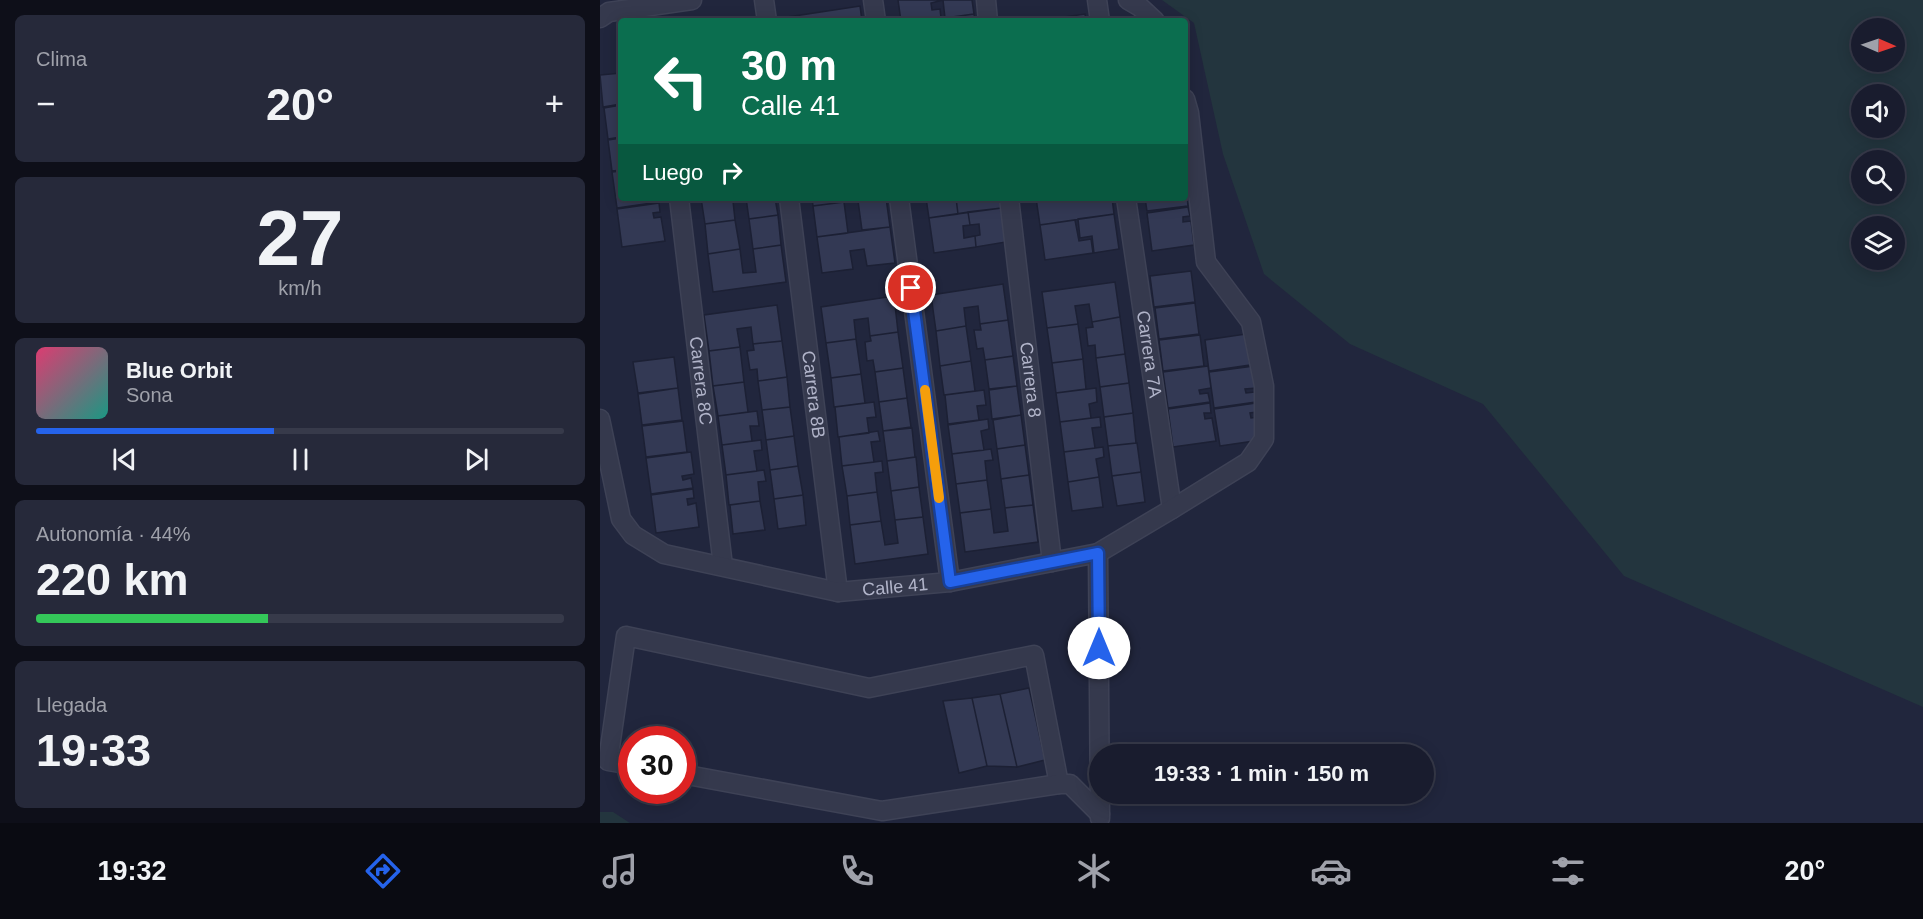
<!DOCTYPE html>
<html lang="es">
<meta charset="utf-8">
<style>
:root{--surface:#191c2e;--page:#26293a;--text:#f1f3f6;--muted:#9fa1aa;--line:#373a4a;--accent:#2563eb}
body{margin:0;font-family:Arial,sans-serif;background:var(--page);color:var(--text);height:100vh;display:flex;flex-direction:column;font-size:22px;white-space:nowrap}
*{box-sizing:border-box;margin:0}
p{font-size:20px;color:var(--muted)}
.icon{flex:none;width:33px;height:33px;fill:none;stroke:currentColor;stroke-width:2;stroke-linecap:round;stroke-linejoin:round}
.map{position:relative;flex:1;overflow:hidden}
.sheet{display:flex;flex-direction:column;gap:15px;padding:15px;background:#0e0f19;width:600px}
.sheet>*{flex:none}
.hud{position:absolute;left:18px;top:18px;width:570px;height:183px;border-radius:6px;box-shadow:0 3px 15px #0003,0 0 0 2px var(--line);background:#0b6e4f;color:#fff;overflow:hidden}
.needle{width:39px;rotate:92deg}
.controls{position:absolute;left:1251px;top:18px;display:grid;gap:12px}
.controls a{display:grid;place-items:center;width:54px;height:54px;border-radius:50%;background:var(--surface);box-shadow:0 3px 15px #0003,0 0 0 2px var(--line);font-size:30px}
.speed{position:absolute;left:18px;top:726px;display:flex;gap:12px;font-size:30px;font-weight:700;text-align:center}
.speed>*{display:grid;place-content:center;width:78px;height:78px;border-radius:50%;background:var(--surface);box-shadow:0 3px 15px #0003,0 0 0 2px var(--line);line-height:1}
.speed .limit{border:9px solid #d22;background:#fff;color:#111}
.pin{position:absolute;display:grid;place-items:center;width:51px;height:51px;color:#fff;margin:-26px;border:3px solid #fff;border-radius:50%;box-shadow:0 2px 6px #0007}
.me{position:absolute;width:66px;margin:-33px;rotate:0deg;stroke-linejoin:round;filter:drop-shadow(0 0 4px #0008)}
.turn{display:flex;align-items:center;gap:21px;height:126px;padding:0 24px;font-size:27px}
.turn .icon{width:78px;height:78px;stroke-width:2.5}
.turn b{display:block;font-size:42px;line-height:51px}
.then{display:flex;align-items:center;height:57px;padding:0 24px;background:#0003;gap:12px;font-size:22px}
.big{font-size:45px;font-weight:700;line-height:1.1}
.sheet .widget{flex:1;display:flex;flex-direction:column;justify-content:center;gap:9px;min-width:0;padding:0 21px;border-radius:9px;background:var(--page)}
.sheet .dial{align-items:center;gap:0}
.dial b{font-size:78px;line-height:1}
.song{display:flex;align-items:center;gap:18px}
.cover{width:72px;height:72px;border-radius:9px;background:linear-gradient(135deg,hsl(340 70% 55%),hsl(170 70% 35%))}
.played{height:6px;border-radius:3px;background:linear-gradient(90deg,var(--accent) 45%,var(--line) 45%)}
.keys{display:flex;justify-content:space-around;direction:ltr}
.heat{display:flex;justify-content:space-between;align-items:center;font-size:33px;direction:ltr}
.charge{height:9px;border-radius:4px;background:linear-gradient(90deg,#34c759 44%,var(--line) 0)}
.trip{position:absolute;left:489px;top:744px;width:345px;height:60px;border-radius:30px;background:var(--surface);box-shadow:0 3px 15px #0003,0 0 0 2px var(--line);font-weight:700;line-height:60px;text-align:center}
.dock{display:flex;height:96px;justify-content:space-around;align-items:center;background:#0a0b12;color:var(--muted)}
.dock .icon{width:42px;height:42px}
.dock .active{color:var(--accent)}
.dock b{font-size:27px;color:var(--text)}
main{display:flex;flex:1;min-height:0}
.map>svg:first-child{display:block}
.green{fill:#23353e;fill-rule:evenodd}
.building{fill:#333954;stroke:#1c2034;stroke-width:1.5}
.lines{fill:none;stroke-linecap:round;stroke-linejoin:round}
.minor-casing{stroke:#3e4256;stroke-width:21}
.minor{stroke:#35394d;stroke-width:18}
.route-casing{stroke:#184099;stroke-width:15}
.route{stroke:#2563eb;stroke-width:10}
.slow{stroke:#f59e0b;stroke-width:10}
.labels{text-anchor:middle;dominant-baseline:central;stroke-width:6;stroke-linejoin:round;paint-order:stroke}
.street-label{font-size:18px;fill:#b1b4c9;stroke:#1a1f32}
</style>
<main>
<section class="sheet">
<div class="widget"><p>Clima</p>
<div class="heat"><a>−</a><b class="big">20°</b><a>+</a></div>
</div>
<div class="widget dial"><b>27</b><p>km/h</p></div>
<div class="widget">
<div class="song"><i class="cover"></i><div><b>Blue Orbit</b><p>Sona</p></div></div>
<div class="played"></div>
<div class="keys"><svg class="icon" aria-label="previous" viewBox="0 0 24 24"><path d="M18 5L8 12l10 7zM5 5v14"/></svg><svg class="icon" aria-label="pause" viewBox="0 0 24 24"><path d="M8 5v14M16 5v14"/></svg><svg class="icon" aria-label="next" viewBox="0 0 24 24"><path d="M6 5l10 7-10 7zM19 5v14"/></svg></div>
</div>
<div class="widget"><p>Autonomía · 44%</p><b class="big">220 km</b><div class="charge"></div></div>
<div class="widget"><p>Llegada</p><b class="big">19:33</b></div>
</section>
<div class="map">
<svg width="1323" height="823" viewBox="0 0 1323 823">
<rect width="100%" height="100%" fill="#21263d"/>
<!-- green -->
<path class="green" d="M562,0H1323V707L1024,576L883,404L750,344L664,274L623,154L594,23ZM1262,28H1294V62H1262ZM1262,94H1294V128H1262ZM1262,160H1294V194H1262ZM1262,226H1294V260H1262Z
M0,812H13L30,823H0Z"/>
<!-- building -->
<path class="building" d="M298,0H343L331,3L332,10L340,9L341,18L301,21Z
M343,0H372L374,14L345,18Z
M260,6L262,21H188V17Z
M374,14L375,21H346L345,18Z
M485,14L486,21H458V18Z
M21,73V104L3,107L0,75Z
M21,105V137L8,139L4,108Z
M21,138V170L12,171L8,140Z
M585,170H587L590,192H585Z
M21,171V198H58L59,202L17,208L12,172Z
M585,196H587L588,206L547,211L545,198H585Z
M101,198H141V200L133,201L135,220L105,224Z
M146,198H175L178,215L149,219Z
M212,198H251V201L213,206Z
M277,198H286L290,227L262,230L258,201Z
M326,198H356L358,214L329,218Z
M356,198H400L401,208L358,214Z
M436,198H512L514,214L440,225Z
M244,202L248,233L217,237L213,206Z
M59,203L60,212L53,213L54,218L61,217L65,241L22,247L17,209Z
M588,207L590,216L583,217V222L591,221L594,245L552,251L547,213Z
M401,208L406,242L376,247L375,236L380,235L379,224L370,225L368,212Z
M368,212L370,225L363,226L364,238L375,236L376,247L334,253L329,218Z
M514,214L519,249L494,253L492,236L480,238L478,219Z
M178,215L181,245L153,249L149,219Z
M135,220L140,249L108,254L105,224Z
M475,220L479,241L491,239L493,253L445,260L440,225Z
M290,227L295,263L267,266L264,249L250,251L253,269L222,273L217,237Z
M181,245L186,282L113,292L108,254L140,249L143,273L156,272L153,249Z
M591,271L595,302L554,307L550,276Z
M515,282L520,317L492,322L489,304L475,306L478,324L447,328L442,292Z
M403,284L408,320L380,324L378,306L364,308L366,326L336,331L331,295Z
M294,296L298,332L270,336L268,318L254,320L256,339L226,343L221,307Z
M595,303L599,334L559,339L555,308Z
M177,305L182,341L153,344L151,327L137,329L140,347L109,351L104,315Z
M520,317L525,354L496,358L495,345L488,346L486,328L493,327L492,322Z
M408,320L413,356L385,360L383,348L377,349L374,330H381L380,324Z
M478,324L483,359L452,363L447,328Z
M366,326L371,361L340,366L336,331Z
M298,332L303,368L275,372L273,360L267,361L265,342L271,341L270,336Z
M646,334L650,365L609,371L605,340Z
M600,335L604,366L563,371L559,340Z
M256,339L261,374L231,378L226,343Z
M182,341L187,377L158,381L157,369L150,370L147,351L154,350L153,344Z
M140,347L144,382L113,386L109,351Z
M525,354L529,383L500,387L496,358Z
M413,356L417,386L389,389L385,360Z
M74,357L78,388L38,393L33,362Z
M483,359L486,389L456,393L452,363Z
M371,361L375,391L344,395L340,366Z
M608,366L611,388L599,390L600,394L608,393L610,402L568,408L563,372Z
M654,366L657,388L645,389L646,393L655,392L656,402L614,408L609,372Z
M303,368L307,398L279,402L275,372Z
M261,374L265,403L234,407L231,378Z
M187,377L190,407L162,410L158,381Z
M144,382L148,412L118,416L113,386Z
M529,383L533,413L504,417L500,387Z
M417,386L421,415L392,419L389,390Z
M78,388L82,420L42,425L38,394Z
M496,388L497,402L489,404L491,418L460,422L456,393Z
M384,390L386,405L377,406L379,420L348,424L345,395Z
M307,398L311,427L283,431L279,402Z
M274,402L276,417L267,418L269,433L238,437L235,407Z
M610,403L611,413H604L605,419L612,418L616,441L573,447L568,409Z
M656,403L657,412L650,413L651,418L659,417L661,440L620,446L614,409Z
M190,407L194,436L166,440L162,410Z
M157,411L159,426H150L152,441L122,445L118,416Z
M533,413L536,443L508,446L504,417Z
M421,415L425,445L397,449L393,420Z
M500,417L501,427L492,428L495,448L464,452L460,422Z
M388,419L389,429L381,431L384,450L352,454L348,425Z
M83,421L87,452L46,457L42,426Z
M312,428L315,457L287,461L283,431Z
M278,431L280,441L271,442L274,462L242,466L239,437Z
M194,436L198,466L170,470L166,440Z
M161,440L162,450L154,451L157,471L126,475L122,445Z
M537,443L541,472L512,476L508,446Z
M425,445L429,475L401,479L397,449Z
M503,447L504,457L496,459L499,477L468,482L464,452Z
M391,449L393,460L385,461L387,480L356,484L352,454Z
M91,452L94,474L82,476L83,480L91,478L93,488L51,494L46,458Z
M316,457L319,487L291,491L287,461Z
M282,461L283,472L275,473L277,492L247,496L242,466Z
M198,466L203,495L174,499L170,470Z
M164,470L166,481L158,482L160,501L129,505L126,475Z
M541,472L545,502L517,506L512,476Z
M429,475L433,505L405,508L401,479Z
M499,477L503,507L472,511L468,482Z
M387,480L391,509L360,513L356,484Z
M319,487L323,517L295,520L291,491Z
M93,489L94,498L87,499L88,505L96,503L99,527L56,533L51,495Z
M277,492L281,521L250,525L247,496Z
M203,495L206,525L178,529L174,499Z
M160,501L165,530L133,534L130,505Z
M433,505L438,542L365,552L360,513L391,509L394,533L408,531L405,508Z
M323,517L328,554L255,564L250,525L281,521L285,545L298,543L295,520Z
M429,688L445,760L417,767L400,694Z
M400,694L417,767L387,766L372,698Z
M372,698L387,766L359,773L343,701Z"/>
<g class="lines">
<defs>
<g id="minor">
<path d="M164,0L167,21"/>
<path d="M273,0L276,21"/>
<path d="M386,0L388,21"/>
<path d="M497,0L500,21"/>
<path d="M528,0L540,7L555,21"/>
<path d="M0,18L9,12L92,0"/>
<path id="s1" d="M79,198L123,566"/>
<path id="s2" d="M189,198L238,592"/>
<path d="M299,198L350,582"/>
<path id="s3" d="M409,198L452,562"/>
<path id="s4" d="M526,198L572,509"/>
<path id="s5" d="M0,419L21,519L33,535L64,554L238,592L350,582L498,553L572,509L648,462L664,439V386L651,322L606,262L589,113L585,99"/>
<path d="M498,553L500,818"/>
<path d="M32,765L8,761L26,636L269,688L434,655L459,784"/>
<path d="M82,774L282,811L459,784H470L500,814"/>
</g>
</defs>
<!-- minor casing -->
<use href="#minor" class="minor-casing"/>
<!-- minor -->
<use href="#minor" class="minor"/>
</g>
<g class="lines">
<defs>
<path id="route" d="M311,288L350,582L498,553L499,648"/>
</defs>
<!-- route casing -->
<use href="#route" class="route-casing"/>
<!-- route -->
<use href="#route" class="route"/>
<!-- slow -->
<path class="slow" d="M325,390L339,498"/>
</g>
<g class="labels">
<!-- street labels -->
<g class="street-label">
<text stroke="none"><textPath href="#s4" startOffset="158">Carrera 7A</textPath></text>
<text stroke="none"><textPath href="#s3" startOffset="183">Carrera 8</textPath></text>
<text stroke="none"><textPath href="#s1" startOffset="184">Carrera 8C</textPath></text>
<text stroke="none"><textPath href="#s2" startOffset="198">Carrera 8B</textPath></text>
<text stroke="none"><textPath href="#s5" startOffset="394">Calle 41</textPath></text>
</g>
</g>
</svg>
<div class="controls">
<a><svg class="needle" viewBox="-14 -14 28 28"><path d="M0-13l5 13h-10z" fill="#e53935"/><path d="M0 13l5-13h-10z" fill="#9fa1aa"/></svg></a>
<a><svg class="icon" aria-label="sound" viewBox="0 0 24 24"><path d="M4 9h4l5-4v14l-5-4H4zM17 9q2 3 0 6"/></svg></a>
<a><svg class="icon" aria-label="search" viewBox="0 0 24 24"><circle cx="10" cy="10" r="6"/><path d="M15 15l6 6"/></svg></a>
<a><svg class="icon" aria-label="layers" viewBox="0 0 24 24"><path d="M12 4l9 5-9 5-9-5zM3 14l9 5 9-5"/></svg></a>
</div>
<div class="speed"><div class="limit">30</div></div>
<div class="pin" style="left:311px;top:288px;background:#d93025"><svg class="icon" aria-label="arrive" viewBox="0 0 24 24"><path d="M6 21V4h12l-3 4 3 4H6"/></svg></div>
<svg class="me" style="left:499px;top:648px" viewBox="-20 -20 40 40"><circle r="19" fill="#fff"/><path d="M0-13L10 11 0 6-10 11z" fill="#2563eb"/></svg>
<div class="trip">19:33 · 1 min · 150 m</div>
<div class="hud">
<div class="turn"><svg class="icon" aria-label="left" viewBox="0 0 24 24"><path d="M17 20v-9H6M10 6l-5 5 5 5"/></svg><div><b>30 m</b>Calle 41</div></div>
<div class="then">Luego<svg class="icon" aria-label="right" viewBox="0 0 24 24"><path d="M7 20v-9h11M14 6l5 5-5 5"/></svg></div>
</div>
</div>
</main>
<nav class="dock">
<b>19:32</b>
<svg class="icon active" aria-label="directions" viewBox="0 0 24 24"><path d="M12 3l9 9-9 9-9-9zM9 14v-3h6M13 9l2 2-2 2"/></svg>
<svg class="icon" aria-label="music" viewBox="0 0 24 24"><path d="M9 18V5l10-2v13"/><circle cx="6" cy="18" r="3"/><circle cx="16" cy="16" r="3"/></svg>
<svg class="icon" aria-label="phone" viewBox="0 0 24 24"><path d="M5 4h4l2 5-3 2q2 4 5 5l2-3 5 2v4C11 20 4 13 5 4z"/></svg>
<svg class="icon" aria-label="climate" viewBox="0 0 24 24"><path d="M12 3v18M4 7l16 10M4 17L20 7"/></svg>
<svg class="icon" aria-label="car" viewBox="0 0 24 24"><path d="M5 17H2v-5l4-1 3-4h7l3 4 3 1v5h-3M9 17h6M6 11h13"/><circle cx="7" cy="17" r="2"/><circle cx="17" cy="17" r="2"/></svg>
<svg class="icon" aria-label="filters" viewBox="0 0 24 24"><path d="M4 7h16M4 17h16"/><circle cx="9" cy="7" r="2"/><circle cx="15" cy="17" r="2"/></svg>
<b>20°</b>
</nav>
